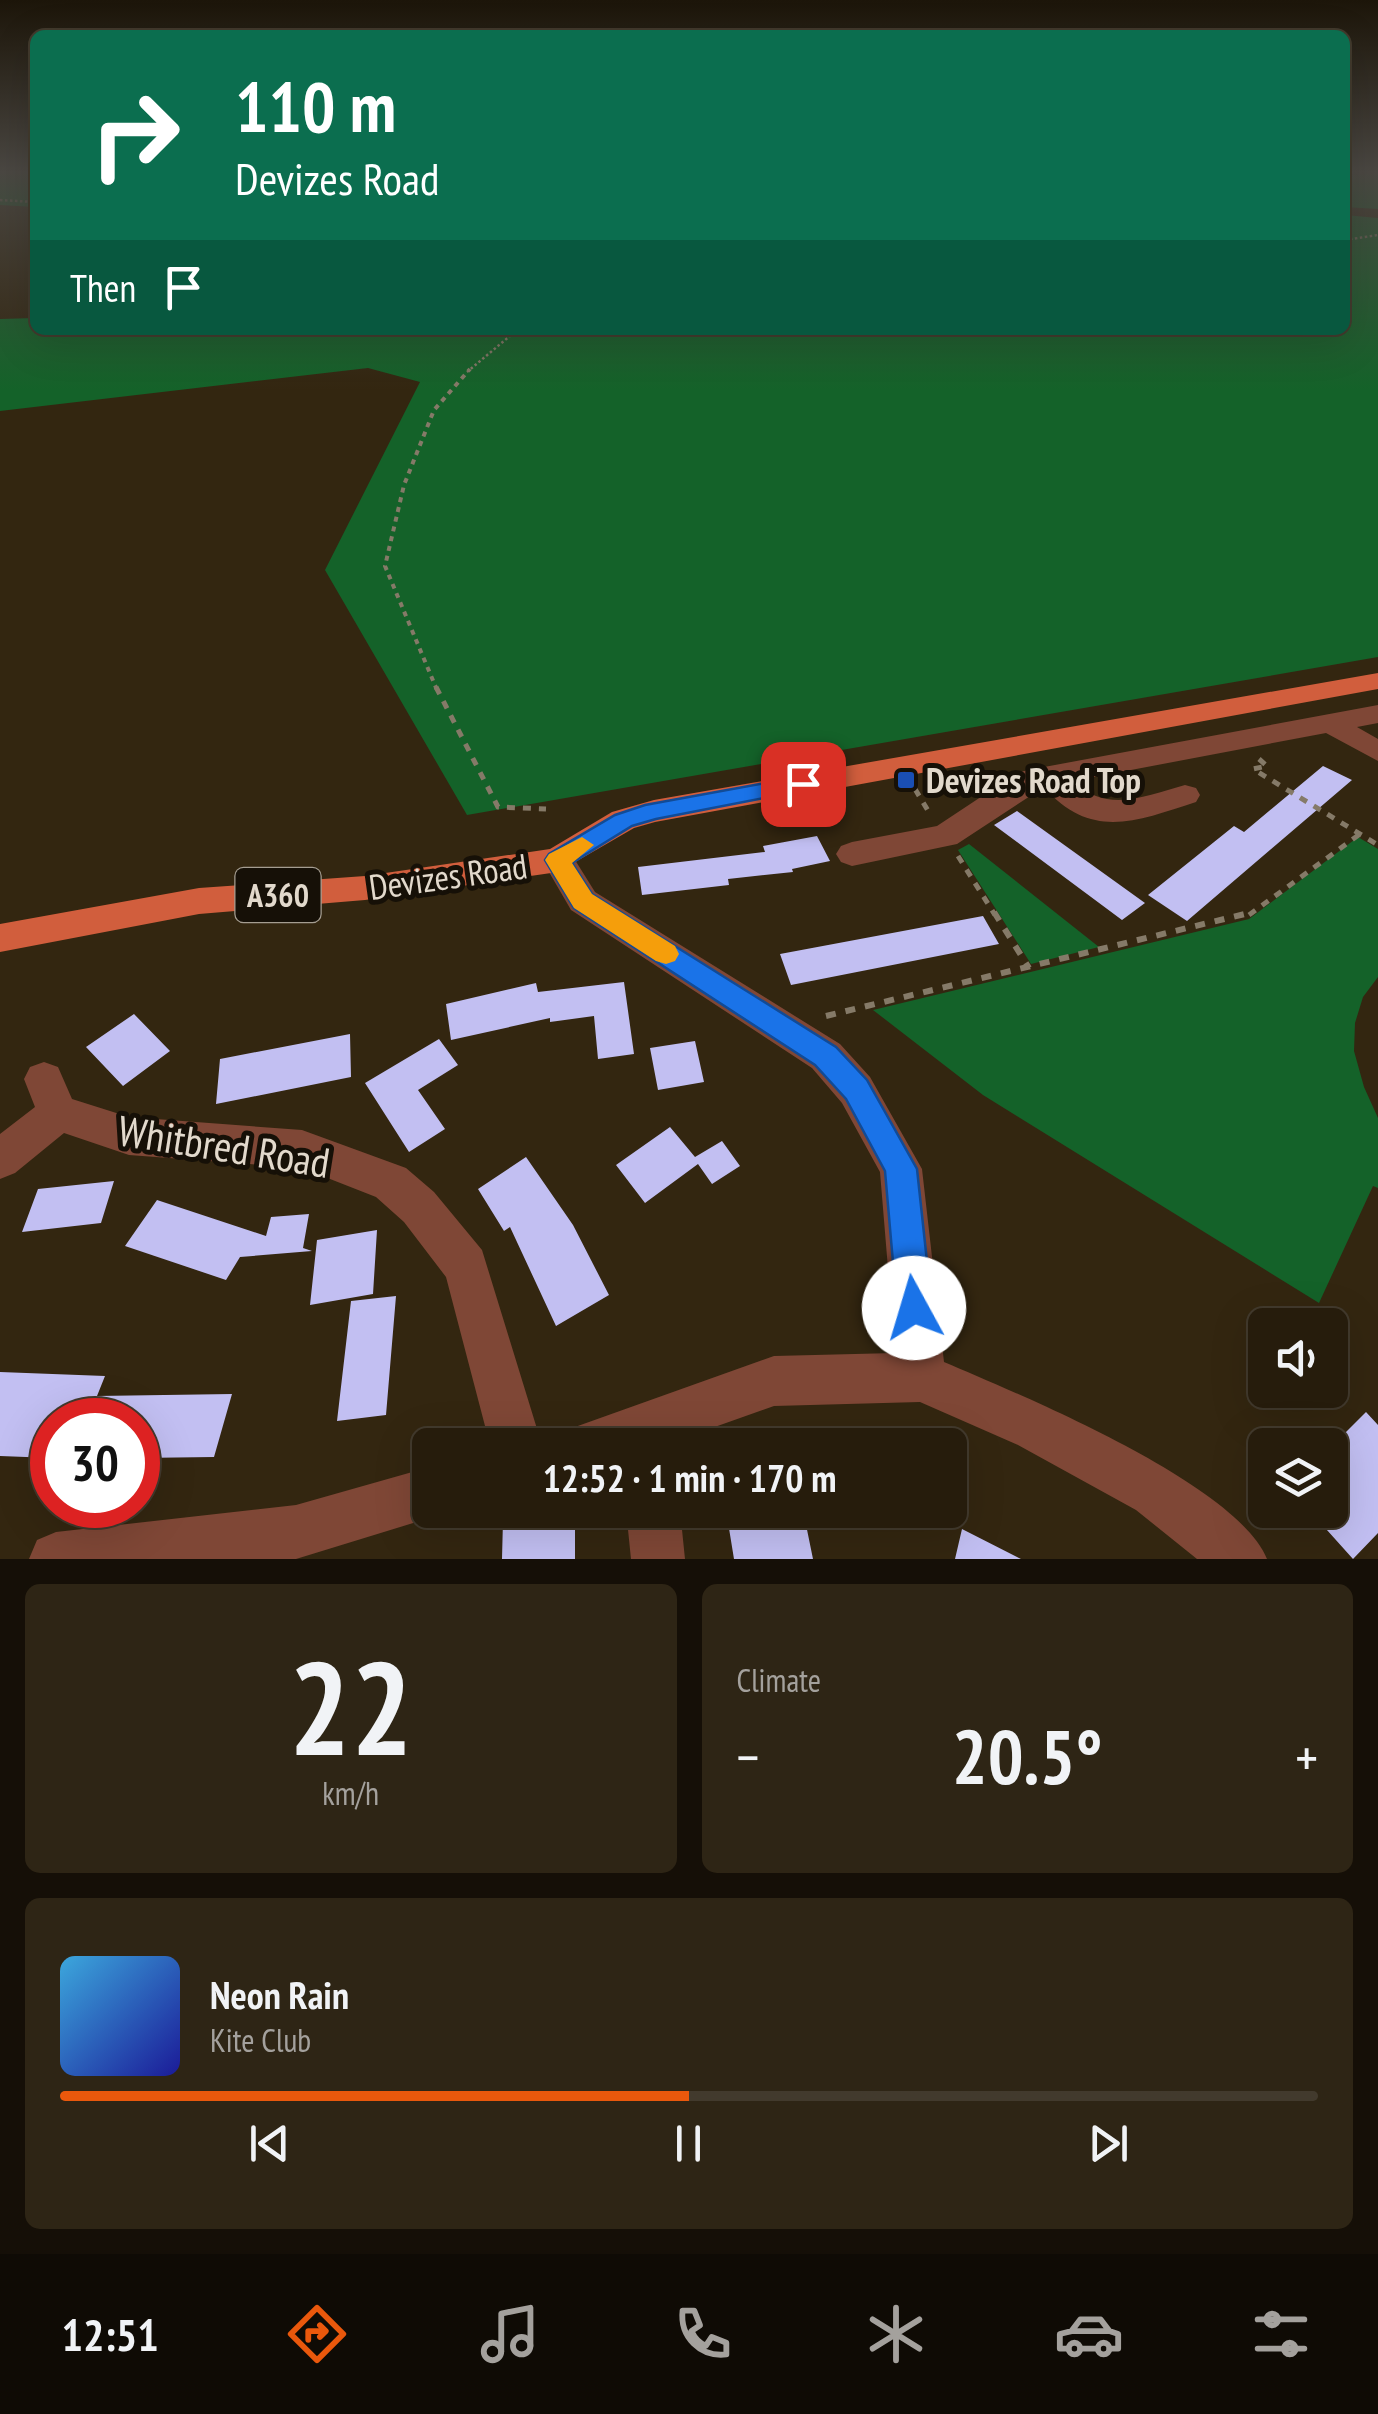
<!DOCTYPE html>
<meta charset="utf-8">
<style>
:root{--surface:#261c0c;--page:#2e2515;--text:#f1f3f6;--muted:#a4a19d;--line:#423a2d;--accent:#ea580c}
body{margin:0;font-family:"PT Sans Narrow",sans-serif;background:var(--page);color:var(--text);height:100vh;display:flex;flex-direction:column;font-size:38px;white-space:nowrap}
*{box-sizing:border-box;margin:0}
p{font-size:32px;color:var(--muted)}
.icon{flex:none;width:55px;height:55px;fill:none;stroke:currentColor;stroke-width:2;stroke-linecap:round;stroke-linejoin:round}
.map{position:relative;height:1559px;overflow:hidden}
.sheet{display:flex;flex-direction:column;gap:25px;padding:25px;background:#150f07;flex:1}
.sheet>*{flex:none}
.guide{position:absolute;left:30px;top:30px;width:1320px;height:305px;border-radius:15px;box-shadow:0 10px 40px #0002,0 0 0 2px var(--line);background:#0b6e4f;color:#fff;overflow:hidden}
.controls{position:absolute;left:1248px;top:1308px;display:grid;gap:20px}
.controls a{display:grid;place-items:center;width:100px;height:100px;border-radius:15px;background:var(--surface);box-shadow:0 10px 40px #0002,0 0 0 2px var(--line);font-size:50px}
.speed{position:absolute;left:30px;top:1398px;display:flex;gap:20px;font-size:50px;font-weight:700;text-align:center}
.speed>*{display:grid;place-content:center;width:130px;height:130px;border-radius:50%;background:var(--surface);box-shadow:0 10px 40px #0002,0 0 0 2px var(--line);line-height:1}
.speed .limit{border:15px solid #d22;background:#fff;color:#111}
.pin{position:absolute;display:grid;place-items:center;width:85px;height:85px;color:#fff;margin:-42px;border-radius:20px;box-shadow:0 5px 15px #0006}
.me{position:absolute;width:110px;margin:-55px;rotate:354deg;stroke-linejoin:round;filter:drop-shadow(0 0 8px #0008)}
.turn{display:flex;align-items:center;gap:35px;height:210px;padding:0 40px;font-size:45px}
.turn .icon{width:130px;height:130px;stroke-width:2.5}
.turn b{display:block;font-size:70px;line-height:85px}
.then{display:flex;align-items:center;height:95px;padding:0 40px;background:#0003;gap:20px;font-size:38px}
.big{font-size:75px;font-weight:700;line-height:1.1}
.sheet .card{flex:1;display:flex;flex-direction:column;justify-content:center;gap:15px;min-width:0;padding:0 35px;border-radius:15px;background:var(--page)}
.sheet .dial{align-items:center;gap:0}
.dial b{font-size:130px;line-height:1}
.song{display:flex;align-items:center;gap:30px}
.cover{width:120px;height:120px;border-radius:15px;background:linear-gradient(135deg,hsl(200 70% 55%),hsl(240 70% 35%))}
.played{height:10px;border-radius:5px;background:linear-gradient(90deg,var(--accent) 50%,var(--line) 50%)}
.keys{display:flex;justify-content:space-around;direction:ltr}
.heat{display:flex;justify-content:space-between;align-items:center;font-size:55px;direction:ltr}
.sheet .tiles{flex:1;display:grid;gap:25px;grid-template-columns:1fr 1fr}
.card:last-child{grid-column:span 2}
.trip{position:absolute;left:412px;top:1428px;width:555px;height:100px;border-radius:15px;background:var(--surface);box-shadow:0 10px 40px #0002,0 0 0 2px var(--line);font-weight:700;line-height:100px;text-align:center}
.dock{display:flex;height:160px;justify-content:space-around;align-items:center;background:#0f0b05;color:var(--muted)}
.dock .icon{width:70px;height:70px}
.dock .current{color:var(--accent)}
.dock b{font-size:45px;color:var(--text)}
.map>svg:first-child{display:block}
.green{fill:#146229}
.building{fill:#c2bff2}
.lines{fill:none;stroke-linecap:round;stroke-linejoin:round}
.path-far3{stroke:#857a68;stroke-width:2.5;stroke-dasharray:2.5 2.5;stroke-linecap:butt}
.path-far2{stroke:#857a68;stroke-width:4;stroke-dasharray:5 5;stroke-linecap:butt}
.path-far1{stroke:#857a68;stroke-width:5;stroke-dasharray:8 8;stroke-linecap:butt}
.path{stroke:#857a68;stroke-width:6;stroke-dasharray:10 10;stroke-linecap:butt}
.minor{fill:#7f4736;fill-rule:evenodd}
.major{fill:#d15e3d;fill-rule:evenodd}
.route{fill:#1a73e8;stroke:#114b97;stroke-width:2.5}
.slow{fill:#f59e0b}
.transit-dot{fill:#1a4fb4;stroke:#161007;stroke-width:4}
.labels{text-anchor:middle;dominant-baseline:central;stroke-width:10;stroke-linejoin:round;paint-order:stroke}
.shield{fill:#161007;stroke:#a59d91;stroke-width:2.5}
.shield-label{font-size:32px;font-weight:bold;fill:#e2d9cc}
.poi-label{font-size:35px;font-weight:bold;fill:#e2d9cc;stroke:#161007;text-anchor:start}
.street-label{font-size:35px;fill:#e2d9cc;stroke:#161007}
.near-street-label{font-size:42px;fill:#e2d9cc;stroke:#161007}
</style>
<div class="map">
<svg width="1378" height="1559" viewBox="0 0 1378 1559">
<rect width="100%" height="100%" fill="#332610"/>
<!-- green -->
<path class="green" d="M35,171V207L0,205V171Z
M1378,174V209L1345,207V175Z
M1345,215L1378,218V657L467,815L325,570L420,382L368,368L0,411V319L35,318V330H1345Z
M1358,837L1378,849V977L1363,997L1355,1023L1354,1051L1364,1087L1378,1118V1188L1373,1186L1319,1303L983,1095L873,1010L1249,919Z
M969,844L1099,947L1031,964L958,850Z"/>
<!-- building -->
<path class="building" d="M1323,766L1352,780L1187,921L1148,895L1234,826L1244,832Z
M1017,811L1145,903L1122,920L994,825Z
M817,836L830,861L792,869L793,872L728,879L729,885L642,895L638,867L765,852L763,846Z
M983,916L999,944L791,985L780,954Z
M624,982L634,1054L598,1059L594,1016L550,1022V1018L451,1040L446,1004L536,983L538,992Z
M134,1014L170,1051L123,1086L86,1047Z
M350,1034L351,1077L216,1104L220,1059Z
M439,1039L458,1065L418,1090L445,1129L409,1152L365,1083Z
M695,1041L704,1082L658,1090L650,1048Z
M670,1127L695,1157L722,1141L740,1166L712,1184L698,1164L645,1203L616,1165Z
M526,1157L573,1225L609,1295L556,1326L510,1227L504,1231L478,1189Z
M114,1181L101,1223L22,1232L38,1189Z
M157,1200L266,1236L271,1217L309,1214L303,1248L312,1251L240,1257L226,1280L125,1246Z
M377,1230L373,1294L310,1305L317,1240Z
M396,1296L386,1415L337,1421L351,1301Z
M0,1372L105,1376L97,1396L232,1394L214,1457L138,1458V1420H52V1458L0,1456Z
M1366,1412L1378,1425V1533L1353,1559L1309,1510H1330V1448Z
M726,1510H803L813,1559H734Z
M575,1513V1559H502L503,1520Z
M962,1529L1021,1559H955Z"/>
<g class="lines">
<!-- path-far3 -->
<path class="path-far3" d="M0,200L35,202
M1345,240L1378,235
M467,372L517,330"/>
<!-- path-far2 -->
<path class="path-far2" d="M437,690L385,566L404,485L434,410L470,369"/>
<!-- path-far1 -->
<path class="path-far1" d="M436,687L498,807L546,809
M1259,759L1267,766L1253,769L1378,845
M929,788L967,786
M915,789L930,814
M958,856L995,915
M1249,915L1360,834"/>
<!-- path -->
<path class="path" d="M994,912L1029,968
M826,1016L1253,912"/>
<!-- minor -->
<path class="minor" d="M1378,705V723L1357,727L1378,739V761L1326,733L1073,781C1107,814 1145,796 1185,785L1196,788L1200,795L1196,802C1137,821 1091,841 1044,787L957,844L852,866L841,862L836,854L841,846L852,842L937,826L1017,773L1028,770Z
M558,848L570,852L595,892L840,1044L870,1077L922,1169L944,1362C1021,1395 1236,1483 1267,1559H1197L1136,1510L1018,1445L920,1402L774,1406L664,1445H567L575,1427L774,1356L895,1353L880,1172L842,1103L812,1068L571,910L542,860L546,852Z
M44,1062L58,1067L72,1099L129,1117L302,1130L406,1168L434,1192L482,1250L542,1445H490L446,1277L404,1222L376,1197L302,1168L129,1155L64,1133L15,1173L0,1179V1134L35,1107L24,1079L30,1067Z
M430,1467V1510L449,1512L296,1559H29L37,1540L56,1532L296,1505Z
M626,1510H680L685,1559H631Z"/>
<!-- major -->
<path class="major" d="M1378,673V689L655,822L634,828L558,872L365,900L199,914L0,952V924L199,888L365,876L550,849L612,812L654,800Z"/>
</g>
<!-- sky -->
<linearGradient id="sky" x2="0" y2="1"><stop stop-color="#1c1509"/><stop offset="0.44" stop-color="#4a4742"/><stop offset="1" stop-color="#4a4742" stop-opacity="0"/></linearGradient>
<rect width="1378" height="390" fill="url(#sky)"/>
<!-- route -->
<path class="route" d="M803,776L811,778L814,784L811,789L656,819L632,826L572,863L592,894L836,1047L867,1080L917,1169L932,1308L927,1320L914,1326L902,1320L897,1308L885,1171L846,1099L815,1065L574,908L545,860L549,854L615,815L645,805Z"/>
<!-- slow -->
<path class="slow" d="M582,837L594,845L572,863L592,894L675,946L679,954L675,961L666,964L656,961L574,908L545,860L549,854Z"/>
<!-- markers -->
<rect class="transit-dot" x="896" y="770" width="20" height="20" rx="5"/>
<g class="labels">
<!-- shield labels -->
<rect class="shield" x="235.5" y="868" width="85" height="54" rx="8"/>
<g class="shield-label">
<text x="278" y="895">A360</text>
</g>
<!-- poi labels -->
<g class="poi-label">
<text x="926" y="780">Devizes Road Top</text>
</g>
<!-- street labels -->
<g class="street-label">
<text transform="translate(448 876) rotate(-8)">Devizes Road</text>
</g>
<!-- near-street labels -->
<g class="near-street-label">
<text transform="translate(224 1146) rotate(9)">Whitbred Road</text>
</g>
</g>
</svg>
<div class="controls">
<a><svg class="icon" aria-label="sound" viewBox="0 0 24 24"><path d="M4 9h4l5-4v14l-5-4H4zM17 9q2 3 0 6"/></svg></a>
<a><svg class="icon" aria-label="layers" viewBox="0 0 24 24"><path d="M12 4l9 5-9 5-9-5zM3 14l9 5 9-5"/></svg></a>
</div>
<div class="speed"><div class="limit">30</div></div>
<div class="pin" style="left:803px;top:784px;background:#d93025"><svg class="icon" aria-label="arrive" viewBox="0 0 24 24"><path d="M6 21V4h12l-3 4 3 4H6"/></svg></div>
<svg class="me" style="left:914px;top:1308px" viewBox="-20 -20 40 40"><circle r="19" fill="#fff"/><path d="M0-13L10 11 0 6-10 11z" fill="#1a73e8"/></svg>
<div class="trip">12:52 · 1 min · 170 m</div>
<div class="guide">
<div class="turn"><svg class="icon" aria-label="right" viewBox="0 0 24 24"><path d="M7 20v-9h11M14 6l5 5-5 5"/></svg><div><b>110 m</b>Devizes Road</div></div>
<div class="then">Then<svg class="icon" aria-label="arrive" viewBox="0 0 24 24"><path d="M6 21V4h12l-3 4 3 4H6"/></svg></div>
</div>
</div>
<section class="sheet">
<div class="tiles">
<div class="card dial"><b>22</b><p>km/h</p></div>
<div class="card"><p>Climate</p>
<div class="heat"><a>−</a><b class="big">20.5°</b><a>+</a></div>
</div>
<div class="card">
<div class="song"><i class="cover"></i><div><b>Neon Rain</b><p>Kite Club</p></div></div>
<div class="played"></div>
<div class="keys"><svg class="icon" aria-label="previous" viewBox="0 0 24 24"><path d="M18 5L8 12l10 7zM5 5v14"/></svg><svg class="icon" aria-label="pause" viewBox="0 0 24 24"><path d="M8 5v14M16 5v14"/></svg><svg class="icon" aria-label="next" viewBox="0 0 24 24"><path d="M6 5l10 7-10 7zM19 5v14"/></svg></div>
</div>
</div>
</section>
<nav class="dock">
<b>12:51</b>
<svg class="icon current" aria-label="directions" viewBox="0 0 24 24"><path d="M12 3l9 9-9 9-9-9zM9 14v-3h6M13 9l2 2-2 2"/></svg>
<svg class="icon" aria-label="music" viewBox="0 0 24 24"><path d="M9 18V5l10-2v13"/><circle cx="6" cy="18" r="3"/><circle cx="16" cy="16" r="3"/></svg>
<svg class="icon" aria-label="phone" viewBox="0 0 24 24"><path d="M5 4h4l2 5-3 2q2 4 5 5l2-3 5 2v4C11 20 4 13 5 4z"/></svg>
<svg class="icon" aria-label="climate" viewBox="0 0 24 24"><path d="M12 3v18M4 7l16 10M4 17L20 7"/></svg>
<svg class="icon" aria-label="car" viewBox="0 0 24 24"><path d="M5 17H2v-5l4-1 3-4h7l3 4 3 1v5h-3M9 17h6M6 11h13"/><circle cx="7" cy="17" r="2"/><circle cx="17" cy="17" r="2"/></svg>
<svg class="icon" aria-label="filters" viewBox="0 0 24 24"><path d="M4 7h16M4 17h16"/><circle cx="9" cy="7" r="2"/><circle cx="15" cy="17" r="2"/></svg>
</nav>
